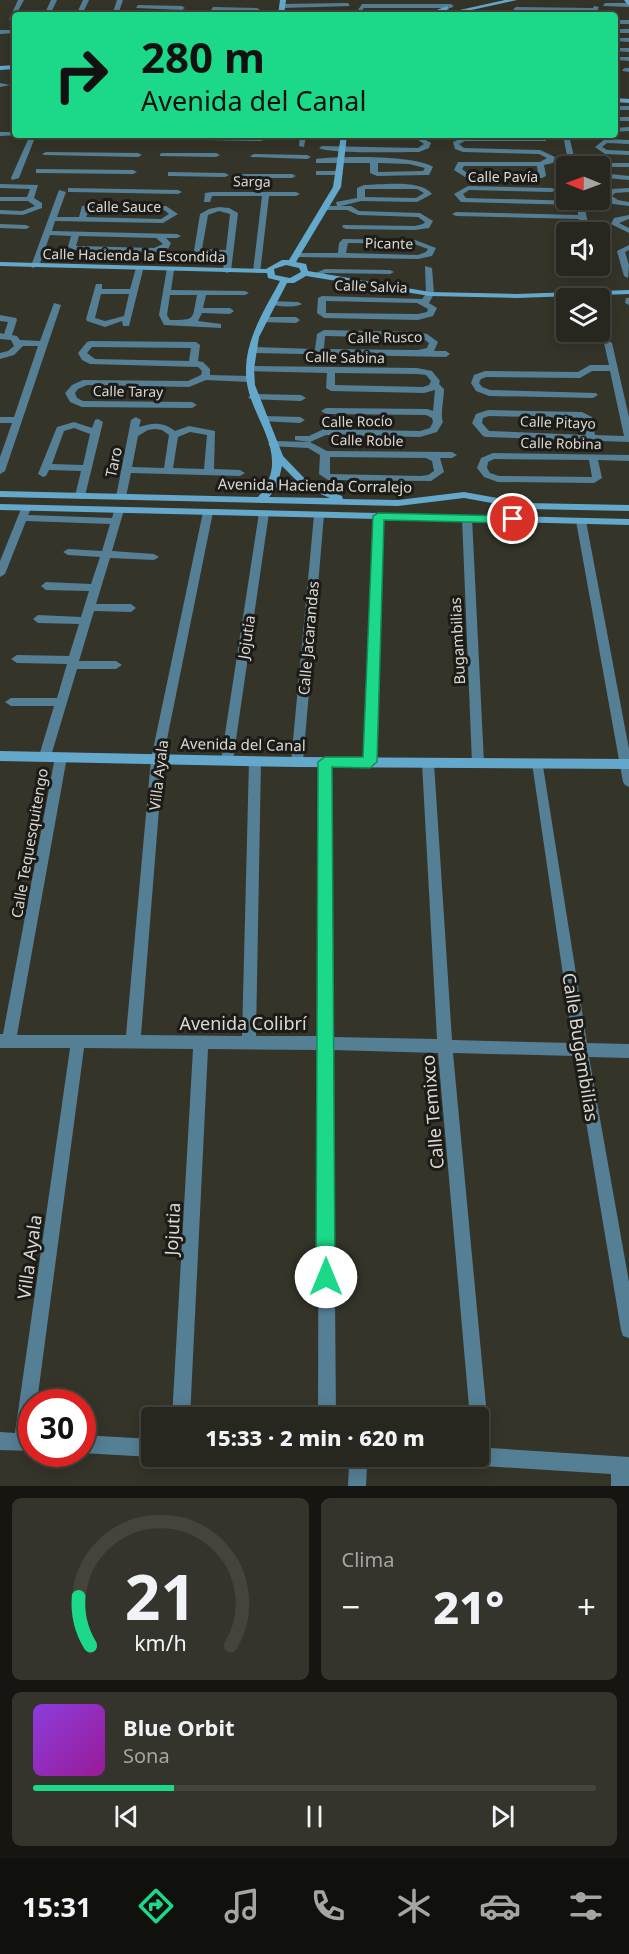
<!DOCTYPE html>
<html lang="es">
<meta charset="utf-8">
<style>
:root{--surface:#28271f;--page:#34332c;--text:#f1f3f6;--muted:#a5a5a4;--line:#44443d;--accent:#1bd988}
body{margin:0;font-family:"Noto Sans",sans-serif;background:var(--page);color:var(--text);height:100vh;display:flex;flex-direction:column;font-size:22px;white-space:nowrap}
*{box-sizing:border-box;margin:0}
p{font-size:20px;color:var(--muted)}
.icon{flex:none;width:33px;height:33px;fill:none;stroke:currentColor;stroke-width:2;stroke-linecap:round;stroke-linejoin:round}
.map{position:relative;height:1486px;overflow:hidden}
.drawer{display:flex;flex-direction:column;gap:12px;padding:12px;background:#161511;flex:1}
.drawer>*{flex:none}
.hud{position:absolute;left:12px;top:12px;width:606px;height:126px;border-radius:6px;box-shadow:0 3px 15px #0003,0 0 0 2px var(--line);background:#1bd988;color:#111;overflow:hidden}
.needle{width:39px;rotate:271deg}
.buttons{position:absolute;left:556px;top:156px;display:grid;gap:12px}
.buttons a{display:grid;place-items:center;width:54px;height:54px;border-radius:6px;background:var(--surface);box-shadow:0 3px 15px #0003,0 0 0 2px var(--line);font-size:30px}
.speed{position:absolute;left:18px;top:1389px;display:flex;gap:12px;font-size:30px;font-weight:700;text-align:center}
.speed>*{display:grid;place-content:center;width:78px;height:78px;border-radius:50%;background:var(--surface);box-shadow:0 3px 15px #0003,0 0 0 2px var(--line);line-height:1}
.speed .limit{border:9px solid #d22;background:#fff;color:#111}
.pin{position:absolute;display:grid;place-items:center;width:51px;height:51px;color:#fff;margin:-26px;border:3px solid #fff;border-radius:50%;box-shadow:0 2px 6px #0007}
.me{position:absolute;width:66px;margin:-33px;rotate:0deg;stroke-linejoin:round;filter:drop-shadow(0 0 4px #0008)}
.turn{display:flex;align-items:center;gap:21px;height:126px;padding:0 30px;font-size:27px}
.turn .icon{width:78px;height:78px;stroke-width:2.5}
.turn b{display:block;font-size:42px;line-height:51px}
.big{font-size:45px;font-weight:800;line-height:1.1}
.drawer .card{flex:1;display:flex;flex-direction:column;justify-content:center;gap:9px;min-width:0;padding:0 21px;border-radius:9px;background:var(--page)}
.drawer .dial{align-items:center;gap:0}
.dial svg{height:156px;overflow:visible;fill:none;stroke:var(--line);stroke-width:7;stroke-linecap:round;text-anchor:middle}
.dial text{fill:var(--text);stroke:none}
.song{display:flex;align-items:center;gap:18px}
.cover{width:72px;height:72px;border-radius:9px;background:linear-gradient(135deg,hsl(270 70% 55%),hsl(300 70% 35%))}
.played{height:6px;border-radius:3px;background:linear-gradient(90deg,var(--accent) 25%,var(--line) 25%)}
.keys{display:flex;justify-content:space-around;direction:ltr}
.heat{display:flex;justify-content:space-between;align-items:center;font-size:33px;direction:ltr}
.drawer .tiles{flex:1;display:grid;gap:12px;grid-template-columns:1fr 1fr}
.card:last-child{grid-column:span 2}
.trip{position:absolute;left:141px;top:1407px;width:348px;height:60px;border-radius:6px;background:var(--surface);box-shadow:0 3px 15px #0003,0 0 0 2px var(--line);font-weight:800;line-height:60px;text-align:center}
.menu{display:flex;height:96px;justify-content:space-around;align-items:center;background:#10100c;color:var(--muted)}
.menu .icon{width:42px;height:42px}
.menu .active{color:var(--accent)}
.menu b{font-size:27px;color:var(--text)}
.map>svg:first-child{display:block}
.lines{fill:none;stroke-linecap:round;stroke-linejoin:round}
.street{fill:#557f95;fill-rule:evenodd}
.secondary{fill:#64a9cc;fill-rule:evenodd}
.route{fill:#1bd988;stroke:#128d58;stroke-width:1.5}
.labels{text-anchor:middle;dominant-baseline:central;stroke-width:6;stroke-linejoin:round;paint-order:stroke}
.far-street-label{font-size:14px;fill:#dad9d3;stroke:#1c1b17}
.street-label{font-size:15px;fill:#dad9d3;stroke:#1c1b17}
.near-street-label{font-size:18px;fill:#dad9d3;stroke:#1c1b17}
</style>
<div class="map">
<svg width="629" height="1486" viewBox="0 0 629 1486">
<rect width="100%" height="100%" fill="#353429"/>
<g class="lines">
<!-- street -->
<path class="street" d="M18,0H24L13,20H9Z
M51,0H57L50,15H44Z
M83,0H89L82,15H76Z
M117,0H123L118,15H112Z
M348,3L350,6L282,8L279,6L282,4Z
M605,3H629V7L603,6Z
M362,4H451L454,6L451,8H364L362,10H358Z
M138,5L182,6L185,8L182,10L136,8Z
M594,6L599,7L597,11H516L513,9L516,7L593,8Z
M213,7L257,8L260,10L257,12L211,10Z
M615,20H629V24H615Z
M615,29H629V33H616Z
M0,30H13L15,33L0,34Z
M618,38H629V42L616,41Z
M617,48H629V52L615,51Z
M620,57H629V61L618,60L617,59Z
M625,68H629V72L623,71L622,70Z
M0,83L10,85L0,87Z
M13,97H15V101L10,99Z
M615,106H629V110H615Z
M615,117H629V121H615Z
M15,118V124L12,122Z
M629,127V131L615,132V128Z
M0,132H15V135H18L0,136Z
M30,135H36L19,178L12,180L11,178Z
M52,135L261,137L278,135L261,141L55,137Z
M300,135H306L304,147L299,146Z
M315,135H347V136L344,138L318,137Z
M370,135L419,136L431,143L429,148L419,152C400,152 330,154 319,148L322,146L418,148L424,144L418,140L368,138L367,137Z
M563,135H569L576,166H569Z
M464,137L544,138L546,139V141H465L459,144L464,148L540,150L555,157L553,163L544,165L546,176L542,178L465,177L454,170L458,162H540L547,158L539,154L463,152L455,149L453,142ZM464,166H537L538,174L467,173L462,169Z
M605,139L629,140V144L607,143L602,147L607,150L629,151V155L605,154L595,147Z
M46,152L138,153L142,155L138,157L44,155L42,154Z
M162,153H216L220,155L216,157L160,156V154Z
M254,154L307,155L311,157L307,159L252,157L250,156Z
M316,159C339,156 415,155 433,167L429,175H426L377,176L370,173V163H316ZM378,163L409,164L425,168L423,171L378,172Z
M607,163H629V167H612L607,171L611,174L629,176V180L606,178L600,170Z
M36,169L133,170L137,172L133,174L39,173H36Z
M316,171H339L343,173L339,175H316Z
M168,172L225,173L229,175L225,177L171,176H168Z
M235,174H292L296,176L292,178H235Z
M0,184L38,185L34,198L42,203V208L23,215L0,214V210L22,211L35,206L28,201H0V197H27L30,189L0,188Z
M364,185C382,185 420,179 432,194L417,202L361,201L341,206H351L359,211L420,213L433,221L429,228L415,230L346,229L342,227L343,225L415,226L423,224L425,222L418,217L358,215L347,210H325L321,208L325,206H337L336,202L357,198V188ZM365,189H417L424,193L416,198L365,197Z
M468,186L552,188L556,190L552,192L469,190L463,194L466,198L579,201L583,203L579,205L461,202L454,194Z
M68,188L178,190L182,192L178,194L71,192H68Z
M629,188V192L615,193L612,196L618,200L629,202V206L613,204L604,197L610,189Z
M59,190L66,192L57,217H79L82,206L90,205L166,206L178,214L163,223L55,221L52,231L177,234L181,236L177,238H166L171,243L168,249L154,252L75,250L68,247L71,236L50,235L39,266L32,268L31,266ZM90,209L164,210L169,214L161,219L86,217ZM79,236L156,238L163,244L154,248L76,246Z
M212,192H296L300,194L296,196H269L260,273L253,271L262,196H212L210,202H204L205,193Z
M219,207L229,208L238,213L231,271L227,273L223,271L225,254L198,253L194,251L200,214L209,209ZM219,211L230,214L226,250L202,249L208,215Z
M578,207L585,209L590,232H582L579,219L456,216L452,214L456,212L578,215Z
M629,215V219L619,223L629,228V233L611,224L614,218Z
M0,224L26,225L30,227L26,229L0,228Z
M343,239L415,240L436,248L432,256L418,259L298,257L294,255L298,253H338L339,243ZM348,243L414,244L428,249L426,252L418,255L346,253Z
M629,245V250L625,252L629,265L628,278L624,276L617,251Z
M425,266L432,268L434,294L429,303L437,308L433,316L418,320L324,318L317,313L318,298L322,296L422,299L426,294ZM326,301L417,303L428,309L427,312L418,314L326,313Z
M136,268L143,270L129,326H123L122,321L105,327L87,321L86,319L96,284H102V289H130ZM101,294H129L124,316L105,321L95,318Z
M167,268L174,270L171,290L245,291L249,293L245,295H206L203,308H230L234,311L230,314L202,313L198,321L221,324V328L164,325L159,315ZM170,295H197C192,320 196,320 170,320L167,315Z
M325,269L390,270L394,272L390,274L326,273L315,277L311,275Z
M626,298H629V305L625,303Z
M269,301L298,302L302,304C295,308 275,307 268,303Z
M54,303L61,305L5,471L0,474V457L12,423H0V417H14L38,346H23L14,355L0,359V353L8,351L14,346L11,340L0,339V333L4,334L8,322L0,321V315L16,318L17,320L12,335L17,336L20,340L40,341Z
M264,317H296L300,320L296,323L261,322V318Z
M324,330L415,332L427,334L438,342L434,351H446L450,354L446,357L252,353L248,350L252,347L315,349L317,334ZM325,336L415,338H422L429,343L427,348L418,350L324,349Z
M608,340L612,343L629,417V442L486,437L483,436L472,423L476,414L488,410L582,412L592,417L595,435L624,436L610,371H592L580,378L486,377L481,379L479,383L482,387L490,390L596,393L598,395L593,398L489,396L476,391L471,383L474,375L485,371L578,372L590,365H609L604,343ZM489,416L581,418L583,419L586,435L489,431L482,423L483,418Z
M90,341L196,342L200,345L198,361L203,362L210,369V375L249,376L253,379L249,382L206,380L189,387L87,385L78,389L75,393L77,398L83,401L192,402L197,405L192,408L82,407L70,402L65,393L72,385L83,380L188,381L201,375L202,371L198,367L90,364L82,360L78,353L87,342ZM92,347L191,348L189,361L95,359L87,353Z
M250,366L417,368L432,371L440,381L439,384L444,389C444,399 440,415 443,422L437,432L420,437L326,435L310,442L295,440V436H309L324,429L420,431L430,428L433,422L432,418L426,415L326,414L321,411L326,408L427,409L433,411L435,390L424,393L331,391L326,388L327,373L247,371V367ZM335,373L417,374L426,375L431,381L429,385L423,387L335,385Z
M253,394L301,395L306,398L301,401L250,399L248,397Z
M264,416L300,417L305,420L300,423L261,421L259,419Z
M136,417L141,420L139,427C153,422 164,422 175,431L189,426L215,431L214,469L240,470L245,473L240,476L131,473L126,497L125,499H117L116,497L131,420ZM155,429L162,430L169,435L164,468L132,467L138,436L148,430ZM190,432L207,435L204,469L173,468L178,437Z
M98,419L103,422L85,496L80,499L75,496L81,471L49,470L46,476L43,477L38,474L57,427L74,422L92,428L95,420ZM74,428L90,434L83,465L52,464L64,431Z
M273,441L310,442L327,451L452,452L457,455L452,458H440L444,472L431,481L328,480L319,474L320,455L308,448L270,446L268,444ZM330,457L426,458L432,461L434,471L428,475L421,476L330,474Z
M493,453L629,455V461L598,460L602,478L594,483L498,482L484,477L477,468L481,458ZM494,459L589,460L592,477L499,476L490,473L487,468L488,462Z
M119,507L124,510L112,551L154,554L159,557L154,560L110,558L96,604H131L136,608L131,612L94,611L79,661H116L122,665L116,669H77L51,756L49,759H41L39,756L54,706H11L5,702L11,698H57L67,664L17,663L11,659L17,655L69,656L79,624L38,623L33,619L38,615L81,617L89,591L46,590L41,586L46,582L91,584L100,557L68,555L63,552L68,549L102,551L110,524L26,521L5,574L0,577V561L21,509H29L30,511L28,515L112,518L115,508Z
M208,509L213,512L163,759L141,1035L242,1036L249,761L251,758H259L261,761L256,1036H319V762L321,759H329L331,762L333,1037L437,1039L422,763L424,760H432L434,763L452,1040L573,1043L532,763L534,760H542L587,1043L629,1044V1058L589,1057L629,1282V1338L623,1336L621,1330L575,1056L453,1053L490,1448L629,1457V1486H611V1474L482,1466L367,1465L366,1486H348L349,1465H336L330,1462L327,1456H478V1418H470L438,1053L333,1050L336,1418H318L319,1050L208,1049L190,1418H172L193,1049L84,1048L37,1402H32V1451L0,1450V1432L15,1433L70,1048H0V1034H3L55,757L57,754H65L67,757L17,1035H126L151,759L203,512Z
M264,510L269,513L233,760L231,763H223L221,760L259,513Z
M319,512L324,515L303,762L301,765H293L291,762L314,515Z
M378,513L383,516L376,762L374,765H366L364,762L373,516Z
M467,515L472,518L484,763L482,766H474L472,763L462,518Z
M581,518L586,521L629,749V787L625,785L623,782L576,521Z
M82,1435L152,1439V1456H153L152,1457L82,1453Z"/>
<!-- secondary -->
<path class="secondary" d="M280,0H286L284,15H278Z
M505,0H517L449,15H437Z
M624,0H629V5L627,4Z
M447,6L449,9L433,15H424Z
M15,65V69L0,70V66Z
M615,98L629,99V103L615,102Z
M341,135H347L341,187L296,262L306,264L308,271L430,292L517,294L629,290V294L517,298L430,296L306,276L294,283H287L259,337L254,369L255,385L283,456L308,482L342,496L343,499L398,500L464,492L526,503L629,505V511L526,509L464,498L398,506L0,497V491L258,497C296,452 245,417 246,371C246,338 265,309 280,281L268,278L267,273L0,266V262L266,269L282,260H289L333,187ZM286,265L299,268L301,272L290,278L275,275L274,269ZM282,466L302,486L330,498L269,497L277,487Z
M0,504L629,519V525L0,510Z
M0,751L297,757L629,759V769L297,767L0,761Z"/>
</g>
<!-- route -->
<path class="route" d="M378,513L513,516L518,519L513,523L384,520L377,762L370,768L332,767L335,1277L332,1284L326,1286L319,1284L316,1277L318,762L325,757H363L373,516Z"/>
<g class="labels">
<!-- far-street labels -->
<g class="far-street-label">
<text x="503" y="176">Calle Pavía</text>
<text transform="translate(252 181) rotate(1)">Sarga</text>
<text x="124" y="206">Calle Sauce</text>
<text transform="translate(389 243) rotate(1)">Picante</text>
<text transform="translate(134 255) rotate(1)">Calle Hacienda la Escondida</text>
<text transform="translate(371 286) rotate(2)">Calle Salvia</text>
<text transform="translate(385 337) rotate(-1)">Calle Rusco</text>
<text transform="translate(345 357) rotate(1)">Calle Sabina</text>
<text transform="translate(128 391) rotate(1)">Calle Taray</text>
<text transform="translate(357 421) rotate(-1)">Calle Rocío</text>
<text transform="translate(558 422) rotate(2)">Calle Pitayo</text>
<text transform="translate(367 440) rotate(1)">Calle Roble</text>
<text transform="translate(561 443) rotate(1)">Calle Robina</text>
</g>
<!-- street labels -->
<g class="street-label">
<text transform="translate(113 462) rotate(-78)">Taro</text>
<text transform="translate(315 485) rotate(1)">Avenida Hacienda Corralejo</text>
<text transform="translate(246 637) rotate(-81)">Jojutia</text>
<text transform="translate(308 638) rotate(-85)">Calle Jacarandas</text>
<text transform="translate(457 641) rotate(-93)">Bugambilias</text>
<text transform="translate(243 744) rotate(1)">Avenida del Canal</text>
<text transform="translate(158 775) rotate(-83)">Villa Ayala</text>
<text transform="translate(29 843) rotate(-80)">Calle Tequesquitengo</text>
</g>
<!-- near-street labels -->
<g class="near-street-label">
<text x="243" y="1023">Avenida Colibrí</text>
<text transform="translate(581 1047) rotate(81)">Calle Bugambilias</text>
<text transform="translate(432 1112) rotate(-95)">Calle Temixco</text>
<text transform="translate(172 1229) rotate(-87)">Jojutia</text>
<text transform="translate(29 1257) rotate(-82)">Villa Ayala</text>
</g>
</g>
</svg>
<div class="buttons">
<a><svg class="needle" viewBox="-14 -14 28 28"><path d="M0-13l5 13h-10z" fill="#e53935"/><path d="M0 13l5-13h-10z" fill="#a5a5a4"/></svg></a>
<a><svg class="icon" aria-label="sound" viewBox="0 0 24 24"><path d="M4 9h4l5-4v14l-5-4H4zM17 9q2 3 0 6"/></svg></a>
<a><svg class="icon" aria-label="layers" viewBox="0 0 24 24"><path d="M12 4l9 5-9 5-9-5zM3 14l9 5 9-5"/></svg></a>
</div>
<div class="speed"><div class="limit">30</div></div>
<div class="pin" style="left:513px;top:519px;background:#d93025"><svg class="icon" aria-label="arrive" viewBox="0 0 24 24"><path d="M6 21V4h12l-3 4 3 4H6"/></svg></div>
<svg class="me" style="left:326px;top:1277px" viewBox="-20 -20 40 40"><circle r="19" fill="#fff"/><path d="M0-13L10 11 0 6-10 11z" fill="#1bd988"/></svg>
<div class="trip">15:33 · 2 min · 620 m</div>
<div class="hud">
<div class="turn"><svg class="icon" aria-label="right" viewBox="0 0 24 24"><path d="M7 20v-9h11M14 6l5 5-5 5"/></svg><div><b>280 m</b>Avenida del Canal</div></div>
</div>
</div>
<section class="drawer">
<div class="tiles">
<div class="card dial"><svg viewBox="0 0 100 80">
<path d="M14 69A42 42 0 1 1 86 69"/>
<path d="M14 69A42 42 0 0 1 8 44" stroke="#1bd988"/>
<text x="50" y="56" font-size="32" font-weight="700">21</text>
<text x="50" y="72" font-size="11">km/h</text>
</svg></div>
<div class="card"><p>Clima</p>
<div class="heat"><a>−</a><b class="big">21°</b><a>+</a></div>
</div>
<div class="card">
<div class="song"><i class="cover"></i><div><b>Blue Orbit</b><p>Sona</p></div></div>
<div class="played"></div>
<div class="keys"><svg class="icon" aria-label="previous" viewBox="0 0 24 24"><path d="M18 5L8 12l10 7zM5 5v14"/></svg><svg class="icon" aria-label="pause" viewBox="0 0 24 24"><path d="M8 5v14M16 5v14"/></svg><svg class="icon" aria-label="next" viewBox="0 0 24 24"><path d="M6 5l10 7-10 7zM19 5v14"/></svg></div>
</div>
</div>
</section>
<nav class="menu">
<b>15:31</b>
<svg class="icon active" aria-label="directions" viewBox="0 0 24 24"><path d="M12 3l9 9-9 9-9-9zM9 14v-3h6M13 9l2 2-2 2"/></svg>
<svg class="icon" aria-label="music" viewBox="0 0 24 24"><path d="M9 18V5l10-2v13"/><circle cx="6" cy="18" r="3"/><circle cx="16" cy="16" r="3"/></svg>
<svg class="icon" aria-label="phone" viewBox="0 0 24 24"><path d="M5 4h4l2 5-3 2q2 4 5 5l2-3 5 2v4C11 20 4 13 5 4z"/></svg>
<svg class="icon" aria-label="climate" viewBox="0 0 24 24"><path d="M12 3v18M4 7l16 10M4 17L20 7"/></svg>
<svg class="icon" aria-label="car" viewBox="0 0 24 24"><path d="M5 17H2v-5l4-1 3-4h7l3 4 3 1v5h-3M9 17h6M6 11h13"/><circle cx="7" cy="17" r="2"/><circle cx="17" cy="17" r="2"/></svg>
<svg class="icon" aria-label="filters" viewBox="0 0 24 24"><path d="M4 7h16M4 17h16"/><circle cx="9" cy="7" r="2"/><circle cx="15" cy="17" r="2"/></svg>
</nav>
